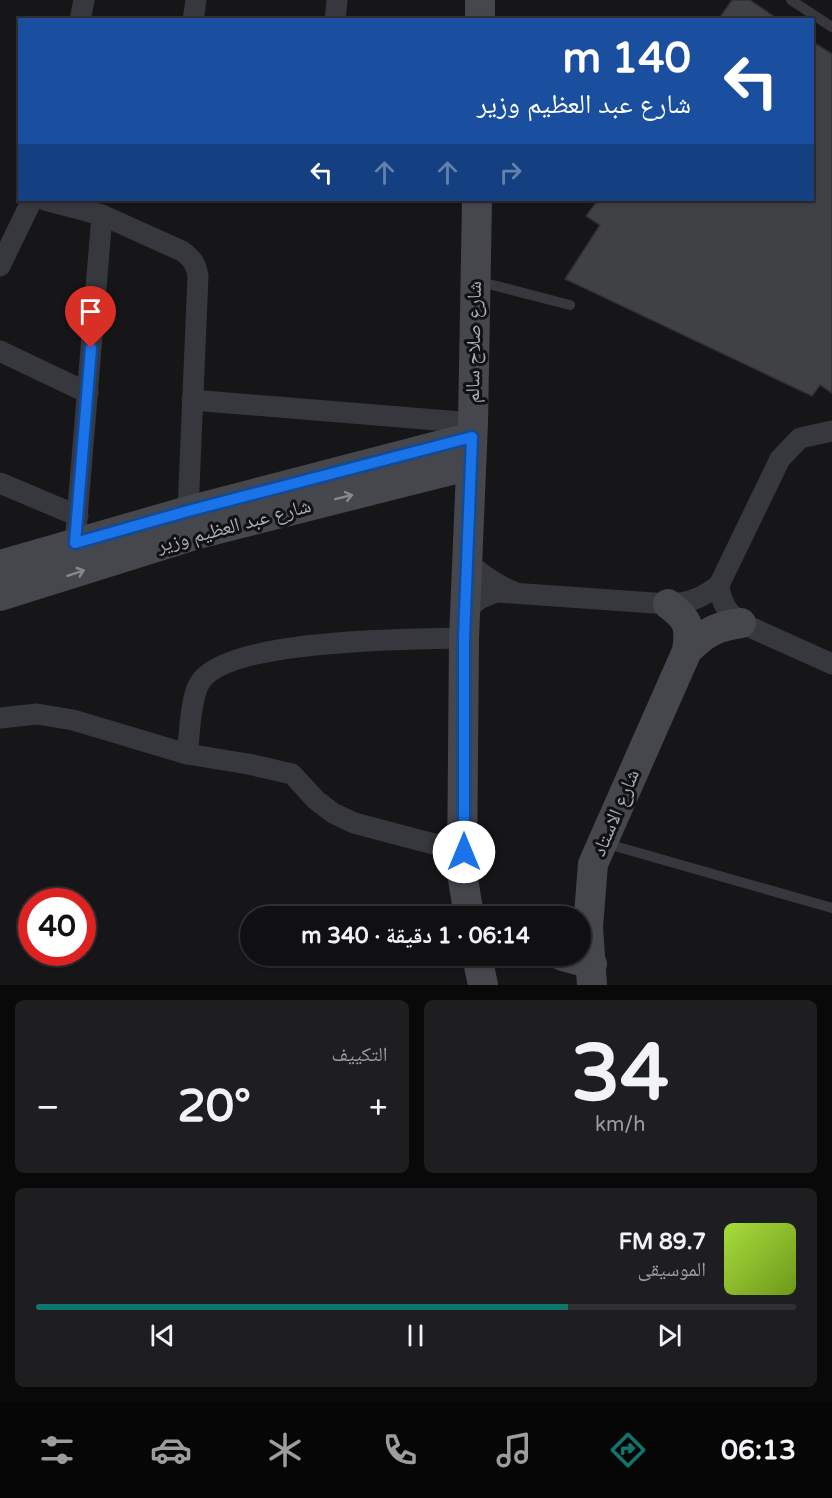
<!DOCTYPE html>
<html lang="ar">
<meta charset="utf-8">
<style>
:root{--surface:#101012;--page:#1e1e20;--text:#f1f3f6;--muted:#9c9d9f;--line:#303032;--accent:#0f766e}
body{margin:0;font-family:"Varela Round","Noto Naskh Arabic",sans-serif;background:var(--page);color:var(--text);direction:rtl;height:100vh;display:flex;flex-direction:column;font-size:22px;white-space:nowrap}
*{box-sizing:border-box;margin:0}
p{font-size:20px;color:var(--muted)}
.icon{flex:none;width:33px;height:33px;fill:none;stroke:currentColor;stroke-width:2;stroke-linecap:round;stroke-linejoin:round}
.map{position:relative;height:985px;overflow:hidden;direction:ltr}
.sheet{display:flex;flex-direction:column;gap:15px;padding:15px;background:#09090a;flex:1}
.sheet>*{flex:none}
.guide{position:absolute;left:18px;top:18px;width:796px;height:183px;border-radius:0px;box-shadow:0 2px 4px #0004,0 0 0 2px var(--line);direction:rtl;background:#1a4fa0;color:#fff;overflow:hidden}
.speed{position:absolute;left:18px;top:888px;display:flex;gap:12px;font-size:30px;font-weight:700;text-align:center}
.speed>*{display:grid;place-content:center;width:78px;height:78px;border-radius:50%;background:var(--surface);box-shadow:0 2px 4px #0004,0 0 0 2px var(--line);line-height:1}
.speed .limit{border:9px solid #d22;background:#fff;color:#111}
.pin{position:absolute;display:grid;place-items:center;width:51px;height:51px;color:#fff;margin:-62px -26px;border-radius:50% 50% 50% 0;rotate:-45deg;box-shadow:0 0 6px #0007}
.pin .icon{rotate:45deg}
.me{position:absolute;width:66px;margin:-33px;rotate:0deg;stroke-linejoin:round;filter:drop-shadow(0 0 4px #0008)}
.turn{display:flex;align-items:center;gap:21px;height:126px;padding:0 24px;font-size:27px}
.turn .icon{width:78px;height:78px;stroke-width:2.5}
.turn b{display:block;font-size:42px;line-height:51px}
.lanes{display:flex;align-items:center;height:57px;padding:0 24px;background:#0003;justify-content:center;gap:30px;direction:ltr}
.lanes .off{opacity:.35}
.big{font-size:45px;font-weight:700;line-height:1.1}
.sheet .tile{flex:1;display:flex;flex-direction:column;justify-content:center;gap:9px;min-width:0;padding:0 21px;border-radius:9px;background:var(--page)}
.sheet .dial{align-items:center;gap:0}
.dial b{font-size:78px;line-height:1}
.song{display:flex;align-items:center;gap:18px}
.cover{width:72px;height:72px;border-radius:9px;background:linear-gradient(135deg,hsl(80 70% 55%),hsl(80 70% 35%))}
.played{height:6px;border-radius:3px;background:linear-gradient(90deg,var(--accent) 70%,var(--line) 70%)}
.keys{display:flex;justify-content:space-around;direction:ltr}
.heat{display:flex;justify-content:space-between;align-items:center;font-size:33px;direction:ltr}
.sheet .tiles{flex:1;display:grid;gap:15px;grid-template-columns:1fr 1fr}
.tile:last-child{grid-column:span 2}
.trip{position:absolute;left:240px;top:906px;width:351px;height:60px;border-radius:30px;background:var(--surface);box-shadow:0 2px 4px #0004,0 0 0 2px var(--line);font-weight:700;line-height:60px;text-align:center;direction:rtl}
.tab-bar{display:flex;height:96px;justify-content:space-around;align-items:center;background:#060607;color:var(--muted)}
.tab-bar .icon{width:42px;height:42px}
.tab-bar .active{color:var(--accent)}
.tab-bar b{font-size:27px;color:var(--text)}
.map>svg:first-child{display:block}
.building{fill:#404145;stroke:#303034;stroke-width:1.5}
.lines{fill:none;stroke-linecap:round;stroke-linejoin:round}
.lane{stroke:#37383d;stroke-width:10}
.street{stroke:#37383d;stroke-width:21}
.secondary{stroke:#45474d;stroke-width:30}
.oneway{stroke:#858993}
.route-casing{stroke:#114b97;stroke-width:15}
.route{stroke:#1a73e8;stroke-width:10}
.labels{text-anchor:middle;dominant-baseline:central;stroke-width:6;stroke-linejoin:round;paint-order:stroke}
.street-label{font-size:20px;fill:#a8adb8;stroke:#111113}
</style>
<div class="map">
<svg width="832" height="985" viewBox="0 0 832 985">
<rect width="100%" height="100%" fill="#161618"/>
<!-- building -->
<path class="building" d="M732,0H750L779,20H718Z
M813,42L832,54V393L820,385L812,396L565,279L600,225L586,216L598,200H813Z"/>
<g class="lines">
<!-- lane -->
<path class="lane" d="M791,0L832,27
M477,281L570,305
M604,843L832,908"/>
<!-- street -->
<path class="street" d="M80,20L84,0
M193,20L196,0
M335,20L337,0
M45,200L102,215L182,251C192,258 196,264 198,276L188,511
M0,266L32,200
M0,351L88,393
M192,400L473,423
M0,483L78,516
M75,543L102,215
M467,561C481,575 495,584 514,592
M719,585C721,603 727,612 741,623L832,664
M465,611L479,599L496,592L668,604C689,603 702,598 719,585L780,459L800,438L832,431
M0,718L37,714L73,720L187,754L248,764L292,774L316,800L333,813L354,823L464,852
M187,754C190,734 190,703 198,686C219,638 415,639 464,638"/>
<!-- secondary -->
<path class="secondary" d="M480,20V0
M0,565L188,511L472,437
M0,596L198,534L471,465
M687,651C704,633 717,626 741,623
M469,916L462,873L464,638L473,423L477,200
M477,956L483,985
M563,956L592,964
M592,985L588,927L593,864L687,651C691,626 688,619 668,604"/>
</g>
<!-- one-way arrows -->
<defs><path id="oneway-shaft" d="M-6 0H5M1.5-3L5.5 0L1.5 3" fill="none" stroke-width="1.6" stroke-linecap="round" stroke-linejoin="round" transform="scale(1.5)"/></defs>
<g class="oneway">
<use href="#oneway-shaft" transform="translate(344 497) rotate(-14)"/>
<use href="#oneway-shaft" transform="translate(76 573) rotate(-19)"/>
</g>
<g class="lines">
<defs>
<path id="route" d="M91,348L75,543L188,511L472,437L464,638V852"/>
</defs>
<!-- route casing -->
<use href="#route" class="route-casing"/>
<!-- route -->
<use href="#route" class="route"/>
</g>
<g class="labels">
<!-- street labels -->
<g class="street-label">
<text transform="translate(474 342) rotate(-89)">شارع صلاح سالم</text>
<text transform="translate(234 526) rotate(-15)">شارع عبد العظيم وزير</text>
<text transform="translate(616 813) rotate(-67)">شارع الاستاد</text>
</g>
</g>
</svg>
<div class="speed"><div class="limit">40</div></div>
<div class="pin" style="left:91px;top:348px;background:#d93025"><svg class="icon" aria-label="arrive" viewBox="0 0 24 24"><path d="M6 21V4h12l-3 4 3 4H6"/></svg></div>
<svg class="me" style="left:464px;top:852px" viewBox="-20 -20 40 40"><circle r="19" fill="#fff"/><path d="M0-13L10 11 0 6-10 11z" fill="#1a73e8"/></svg>
<div class="trip">06:14 · 1 دقيقة · 340 m</div>
<div class="guide">
<div class="turn"><svg class="icon" aria-label="left" viewBox="0 0 24 24"><path d="M17 20v-9H6M10 6l-5 5 5 5"/></svg><div><b>140 m</b>شارع عبد العظيم وزير</div></div>
<div class="lanes"><svg class="icon" aria-label="left" viewBox="0 0 24 24"><path d="M17 20v-9H6M10 6l-5 5 5 5"/></svg><svg class="icon off" aria-label="ahead" viewBox="0 0 24 24"><path d="M12 20V5M6 11l6-6 6 6"/></svg><svg class="icon off" aria-label="ahead" viewBox="0 0 24 24"><path d="M12 20V5M6 11l6-6 6 6"/></svg><svg class="icon off" aria-label="right" viewBox="0 0 24 24"><path d="M7 20v-9h11M14 6l5 5-5 5"/></svg></div>
</div>
</div>
<section class="sheet">
<div class="tiles">
<div class="tile dial"><b>34</b><p>km/h</p></div>
<div class="tile"><p>التكييف</p>
<div class="heat"><a>−</a><b class="big">20°</b><a>+</a></div>
</div>
<div class="tile">
<div class="song"><i class="cover"></i><div><b>89.7 FM</b><p>الموسيقى</p></div></div>
<div class="played"></div>
<div class="keys"><svg class="icon" aria-label="previous" viewBox="0 0 24 24"><path d="M18 5L8 12l10 7zM5 5v14"/></svg><svg class="icon" aria-label="pause" viewBox="0 0 24 24"><path d="M8 5v14M16 5v14"/></svg><svg class="icon" aria-label="next" viewBox="0 0 24 24"><path d="M6 5l10 7-10 7zM19 5v14"/></svg></div>
</div>
</div>
</section>
<nav class="tab-bar">
<b>06:13</b>
<svg class="icon active" aria-label="directions" viewBox="0 0 24 24"><path d="M12 3l9 9-9 9-9-9zM9 14v-3h6M13 9l2 2-2 2"/></svg>
<svg class="icon" aria-label="music" viewBox="0 0 24 24"><path d="M9 18V5l10-2v13"/><circle cx="6" cy="18" r="3"/><circle cx="16" cy="16" r="3"/></svg>
<svg class="icon" aria-label="phone" viewBox="0 0 24 24"><path d="M5 4h4l2 5-3 2q2 4 5 5l2-3 5 2v4C11 20 4 13 5 4z"/></svg>
<svg class="icon" aria-label="climate" viewBox="0 0 24 24"><path d="M12 3v18M4 7l16 10M4 17L20 7"/></svg>
<svg class="icon" aria-label="car" viewBox="0 0 24 24"><path d="M5 17H2v-5l4-1 3-4h7l3 4 3 1v5h-3M9 17h6M6 11h13"/><circle cx="7" cy="17" r="2"/><circle cx="17" cy="17" r="2"/></svg>
<svg class="icon" aria-label="filters" viewBox="0 0 24 24"><path d="M4 7h16M4 17h16"/><circle cx="9" cy="7" r="2"/><circle cx="15" cy="17" r="2"/></svg>
</nav>
